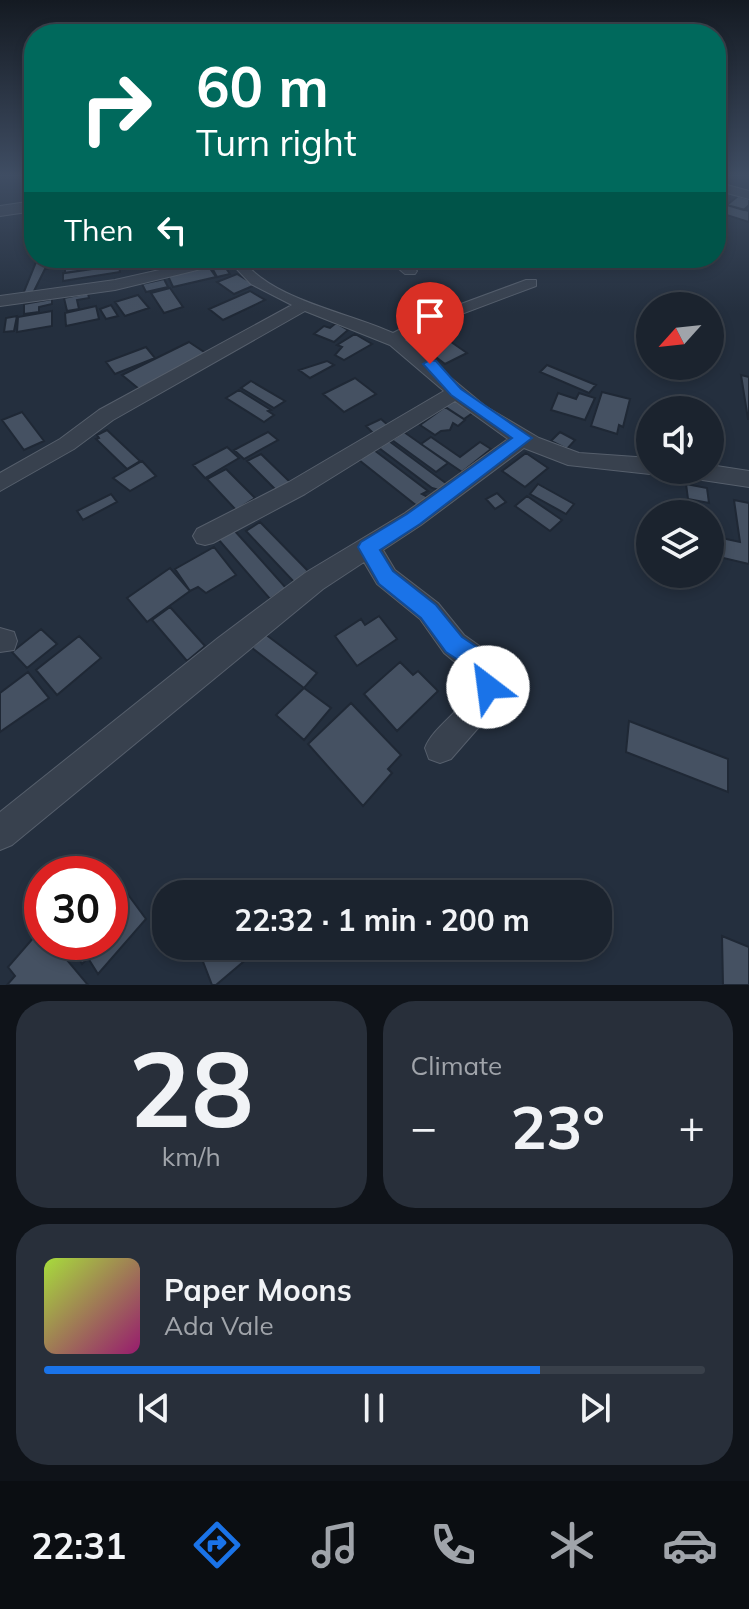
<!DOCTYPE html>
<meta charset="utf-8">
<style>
:root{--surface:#1b232e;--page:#282f3a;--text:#f1f3f6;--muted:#a0a4aa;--line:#39404a;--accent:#1a73e8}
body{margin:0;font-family:Mulish,sans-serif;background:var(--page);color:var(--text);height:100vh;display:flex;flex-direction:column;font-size:30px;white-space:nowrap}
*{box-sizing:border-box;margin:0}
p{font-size:26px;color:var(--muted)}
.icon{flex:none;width:44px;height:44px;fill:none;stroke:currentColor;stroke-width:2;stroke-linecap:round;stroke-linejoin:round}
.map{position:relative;height:985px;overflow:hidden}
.drawer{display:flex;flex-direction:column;gap:16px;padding:16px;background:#0f1319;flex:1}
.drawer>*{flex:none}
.hud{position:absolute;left:24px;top:24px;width:702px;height:244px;border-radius:32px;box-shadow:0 4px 12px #0003,0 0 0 2px var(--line);background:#00695c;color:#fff;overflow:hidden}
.needle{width:52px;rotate:243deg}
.controls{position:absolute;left:636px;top:292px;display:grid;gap:16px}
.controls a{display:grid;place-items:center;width:88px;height:88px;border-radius:50%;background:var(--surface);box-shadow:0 4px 12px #0003,0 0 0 2px var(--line);font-size:40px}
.speed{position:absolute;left:24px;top:856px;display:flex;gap:16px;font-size:40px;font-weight:700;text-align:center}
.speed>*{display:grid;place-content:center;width:104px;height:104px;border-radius:50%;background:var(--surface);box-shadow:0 4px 12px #0003,0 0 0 2px var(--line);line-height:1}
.speed .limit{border:12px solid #d22;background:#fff;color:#111}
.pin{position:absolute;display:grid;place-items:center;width:68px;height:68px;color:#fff;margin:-82px -34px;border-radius:50% 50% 50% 0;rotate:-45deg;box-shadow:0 0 8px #0007}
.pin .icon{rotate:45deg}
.me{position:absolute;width:88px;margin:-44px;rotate:330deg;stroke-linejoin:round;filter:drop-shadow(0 0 6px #0008)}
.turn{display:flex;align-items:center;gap:28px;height:168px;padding:0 40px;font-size:36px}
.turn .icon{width:104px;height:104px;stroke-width:2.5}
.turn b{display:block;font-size:56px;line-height:68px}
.then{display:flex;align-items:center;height:76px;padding:0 40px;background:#0003;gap:16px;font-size:30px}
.big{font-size:60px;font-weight:700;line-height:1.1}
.drawer .card{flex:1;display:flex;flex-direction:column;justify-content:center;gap:12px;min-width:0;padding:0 28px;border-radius:32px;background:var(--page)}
.drawer .dial{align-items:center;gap:0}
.dial b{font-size:104px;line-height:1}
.song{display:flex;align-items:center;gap:24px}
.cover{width:96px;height:96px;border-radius:12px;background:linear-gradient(135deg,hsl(80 70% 55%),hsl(320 70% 35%))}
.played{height:8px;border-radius:4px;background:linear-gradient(90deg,var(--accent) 75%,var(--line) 75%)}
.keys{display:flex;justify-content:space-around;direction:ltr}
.heat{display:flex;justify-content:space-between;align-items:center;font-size:44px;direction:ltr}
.drawer .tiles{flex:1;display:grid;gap:16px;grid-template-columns:1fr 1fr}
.card:last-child{grid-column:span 2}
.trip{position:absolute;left:152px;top:880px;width:460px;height:80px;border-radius:32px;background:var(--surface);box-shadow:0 4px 12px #0003,0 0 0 2px var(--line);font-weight:700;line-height:80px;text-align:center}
.dock{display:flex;height:128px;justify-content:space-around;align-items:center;background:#0b0e12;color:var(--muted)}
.dock .icon{width:56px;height:56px}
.dock .selected{color:var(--accent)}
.dock b{font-size:36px;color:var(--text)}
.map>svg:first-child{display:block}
.building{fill:#455162;stroke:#1f2835;stroke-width:2}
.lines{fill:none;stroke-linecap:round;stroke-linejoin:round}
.minor-casing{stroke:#565f6c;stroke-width:2}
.tertiary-casing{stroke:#565f6c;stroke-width:2}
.minor{fill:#38414e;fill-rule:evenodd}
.tertiary{fill:#38414e;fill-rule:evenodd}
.route{fill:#1a73e8;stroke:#114b97;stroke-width:2}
</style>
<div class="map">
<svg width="749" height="985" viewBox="0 0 749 985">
<rect width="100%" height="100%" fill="#242f3e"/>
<!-- building -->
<path class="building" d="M738,196L749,199V205L744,210L727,205Z
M727,205L749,211V222L717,212Z
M106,258H119L120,265L65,273V268L107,262Z
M141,258H169L173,264L150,270Z
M253,258H292L281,266Z
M65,259L63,267L45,269L33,293L23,294L36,262Z
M223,264L230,274L217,277L211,266Z
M119,265L120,272L63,281V273Z
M209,267L216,277L173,287L168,276Z
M237,274L255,285L234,294L217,282Z
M164,279L168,287L146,292L142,284Z
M170,288L183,307L164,313L151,293Z
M250,291L265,300L223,320L209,309Z
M88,293L89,298L77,300L79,309L67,311L64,298Z
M138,295L149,308L125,316L115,302Z
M52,299V304L39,307V312L24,314V304Z
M111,305L118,316L106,319L100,309Z
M96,306L99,319L66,326L65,313Z
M52,311V326L17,332L18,317Z
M17,316L14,331L4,332L6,318Z
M336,323L348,330L334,342L314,334L324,326L330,328Z
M431,328L467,353L445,364L410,337Z
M355,334L372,344L344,360L335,355L342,347L337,345Z
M189,342L207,354L139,389L122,375Z
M146,347L155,358L115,374L106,362Z
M327,361L334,365L310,378L299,370Z
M547,365L596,385L589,393L540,372Z
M741,375L749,377V419H748Z
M355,378L376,394L344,412L323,394Z
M251,381L285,401L274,408L241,388Z
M239,390L271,410L268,411L274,415L264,422L226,398Z
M602,392L630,399L623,427L619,425L617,434L591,426Z
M558,393L576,399L579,393L595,398L585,420L551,410Z
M454,399L474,412L464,419L444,406Z
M445,407L465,420L458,426L453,423L450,430L441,431L435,435L420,425Z
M22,412L44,441L24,450L2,420Z
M381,419L389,426L374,434L366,426Z
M107,430L140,461L127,469L96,439L99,438L97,435Z
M268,432L278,440L244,459L234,450Z
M404,432L421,444L448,463L436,472L392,440Z
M560,432L575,440L567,449L551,441Z
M431,437L460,457L480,442L491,449L462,472L421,444Z
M389,441L447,484L439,490L432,488L379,448Z
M227,447L239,458L205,478L193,465Z
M374,450L428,491L422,494L428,497L417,506L359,460Z
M526,453L548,468L525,487L502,471Z
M261,454L291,483L277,491L247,461Z
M142,461L156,476L130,491L113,478Z
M226,469L255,498L236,510L207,479Z
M538,484L574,504L566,514L530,494Z
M686,484L707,488L709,503L688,499Z
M497,493L506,502L495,509L486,499Z
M111,494L117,502L83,520L77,511Z
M527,496L562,520L550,531L515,506Z
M734,500L749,503V564L719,557L717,537L740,542Z
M260,522L308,571L294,582L246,531Z
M234,530L286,588L270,599L218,539Z
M214,547L236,575L206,593L198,587L190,591L175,569Z
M170,568L190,591L147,622L127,598Z
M170,607L205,646L187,661L152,620Z
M379,616L397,639L357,666L335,636L361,619L365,625Z
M41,629L57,644L27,668L12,652Z
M265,634L317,673L304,688L252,648Z
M79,636L101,658L57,695L36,670Z
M400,662L413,675L418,671L438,691L397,731L364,694Z
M28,672L49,698L0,732V693Z
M304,688L331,708L304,740L276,715Z
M351,703L401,755L388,769L392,773L363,806L308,744Z
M629,721L728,759V792L626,752Z
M118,881L146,919L98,974L88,958L82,964L68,942H110V889Z
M41,929L42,942H52L88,985H7L15,976L8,967Z
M722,936L749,947V985H723Z
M197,946H262L216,985H212Z"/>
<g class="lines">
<defs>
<path id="minor" d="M716,182L749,191V199L716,190Z
M213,258H241C271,300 348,312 393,333L423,318L526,280H536V286L435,324L405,340L485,406L539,438L579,453L650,458V470H658L650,474L568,465L524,448L421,525L383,550L395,570L438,603L464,635L488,652L501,672L502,687L492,712L451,759L440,763L429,759L425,748C435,722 475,705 473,677L444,653L420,619L377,584L364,562L323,589L12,845L0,850V812L218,638L305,573L405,513L508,439L455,401L305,494L213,543L205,545L197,543L193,536L197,529L289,482L444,391L390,345L305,311L113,420L74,449L0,491V473L60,439L99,410L292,305L251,284L230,262L115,290L0,306V296L115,280Z
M386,258H402L417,271L415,274H405Z
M710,465L749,471V487L689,478L681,475L678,470H710Z
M0,628L14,632L17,641L14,650L0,652Z"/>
<path id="tertiary" d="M34,201V211L0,216V206Z"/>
</defs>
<!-- minor casing -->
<use href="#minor" class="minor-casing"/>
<!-- tertiary casing -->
<use href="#tertiary" class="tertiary-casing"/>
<!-- minor -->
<use href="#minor" class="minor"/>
<!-- tertiary -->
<use href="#tertiary" class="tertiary"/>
</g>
<!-- sky -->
<linearGradient id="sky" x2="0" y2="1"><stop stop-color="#141a22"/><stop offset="0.56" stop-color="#3f4d63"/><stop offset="1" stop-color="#3f4d63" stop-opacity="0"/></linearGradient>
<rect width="749" height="313" fill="url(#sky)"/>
<!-- route -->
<path class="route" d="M430,360L436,361L461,389L532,438L420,524L380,550L393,571L436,605L462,637L486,653L496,664L500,687L497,695L488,699L480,695L476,676L470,668L446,652L421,618L379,584L358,547L361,542L407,514L512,438L451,395L423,364Z"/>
</svg>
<div class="controls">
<a><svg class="needle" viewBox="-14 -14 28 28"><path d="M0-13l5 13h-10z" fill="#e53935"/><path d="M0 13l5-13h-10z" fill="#a0a4aa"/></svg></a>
<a><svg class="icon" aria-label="sound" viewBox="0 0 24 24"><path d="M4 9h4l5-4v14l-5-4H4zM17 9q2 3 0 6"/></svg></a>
<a><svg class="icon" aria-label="layers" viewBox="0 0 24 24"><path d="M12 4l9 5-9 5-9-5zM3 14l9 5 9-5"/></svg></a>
</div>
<div class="speed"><div class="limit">30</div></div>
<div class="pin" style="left:430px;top:364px;background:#d93025"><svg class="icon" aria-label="arrive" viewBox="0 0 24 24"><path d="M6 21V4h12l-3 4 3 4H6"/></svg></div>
<svg class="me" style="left:488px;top:687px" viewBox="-20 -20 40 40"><circle r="19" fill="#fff"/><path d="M0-13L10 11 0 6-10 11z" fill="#1a73e8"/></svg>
<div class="trip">22:32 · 1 min · 200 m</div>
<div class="hud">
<div class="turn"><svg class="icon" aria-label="right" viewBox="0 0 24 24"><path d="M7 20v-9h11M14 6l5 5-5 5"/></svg><div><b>60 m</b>Turn right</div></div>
<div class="then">Then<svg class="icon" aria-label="left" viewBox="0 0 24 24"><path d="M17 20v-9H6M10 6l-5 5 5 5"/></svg></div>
</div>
</div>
<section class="drawer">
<div class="tiles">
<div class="card dial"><b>28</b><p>km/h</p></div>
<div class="card"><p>Climate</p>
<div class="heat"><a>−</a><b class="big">23°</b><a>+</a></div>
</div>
<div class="card">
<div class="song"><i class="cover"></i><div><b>Paper Moons</b><p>Ada Vale</p></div></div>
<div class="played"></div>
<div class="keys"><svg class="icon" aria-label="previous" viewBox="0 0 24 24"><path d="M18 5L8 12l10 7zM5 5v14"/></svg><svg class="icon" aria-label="pause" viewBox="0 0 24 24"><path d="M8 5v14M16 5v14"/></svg><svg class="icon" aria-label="next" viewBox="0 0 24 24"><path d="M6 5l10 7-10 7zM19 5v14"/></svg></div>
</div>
</div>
</section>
<nav class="dock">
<b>22:31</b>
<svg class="icon selected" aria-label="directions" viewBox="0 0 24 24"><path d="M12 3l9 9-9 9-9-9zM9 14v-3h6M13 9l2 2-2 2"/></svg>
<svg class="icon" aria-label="music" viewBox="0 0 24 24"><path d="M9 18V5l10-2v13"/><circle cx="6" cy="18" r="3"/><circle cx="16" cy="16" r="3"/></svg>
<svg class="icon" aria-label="phone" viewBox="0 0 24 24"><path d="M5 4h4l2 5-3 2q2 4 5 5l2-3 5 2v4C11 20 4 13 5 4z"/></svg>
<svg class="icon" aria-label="climate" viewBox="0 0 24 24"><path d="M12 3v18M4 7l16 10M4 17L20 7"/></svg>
<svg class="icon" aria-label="car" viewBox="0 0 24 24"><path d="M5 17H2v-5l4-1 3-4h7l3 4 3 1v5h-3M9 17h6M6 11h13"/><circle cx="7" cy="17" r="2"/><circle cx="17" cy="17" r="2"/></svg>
</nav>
